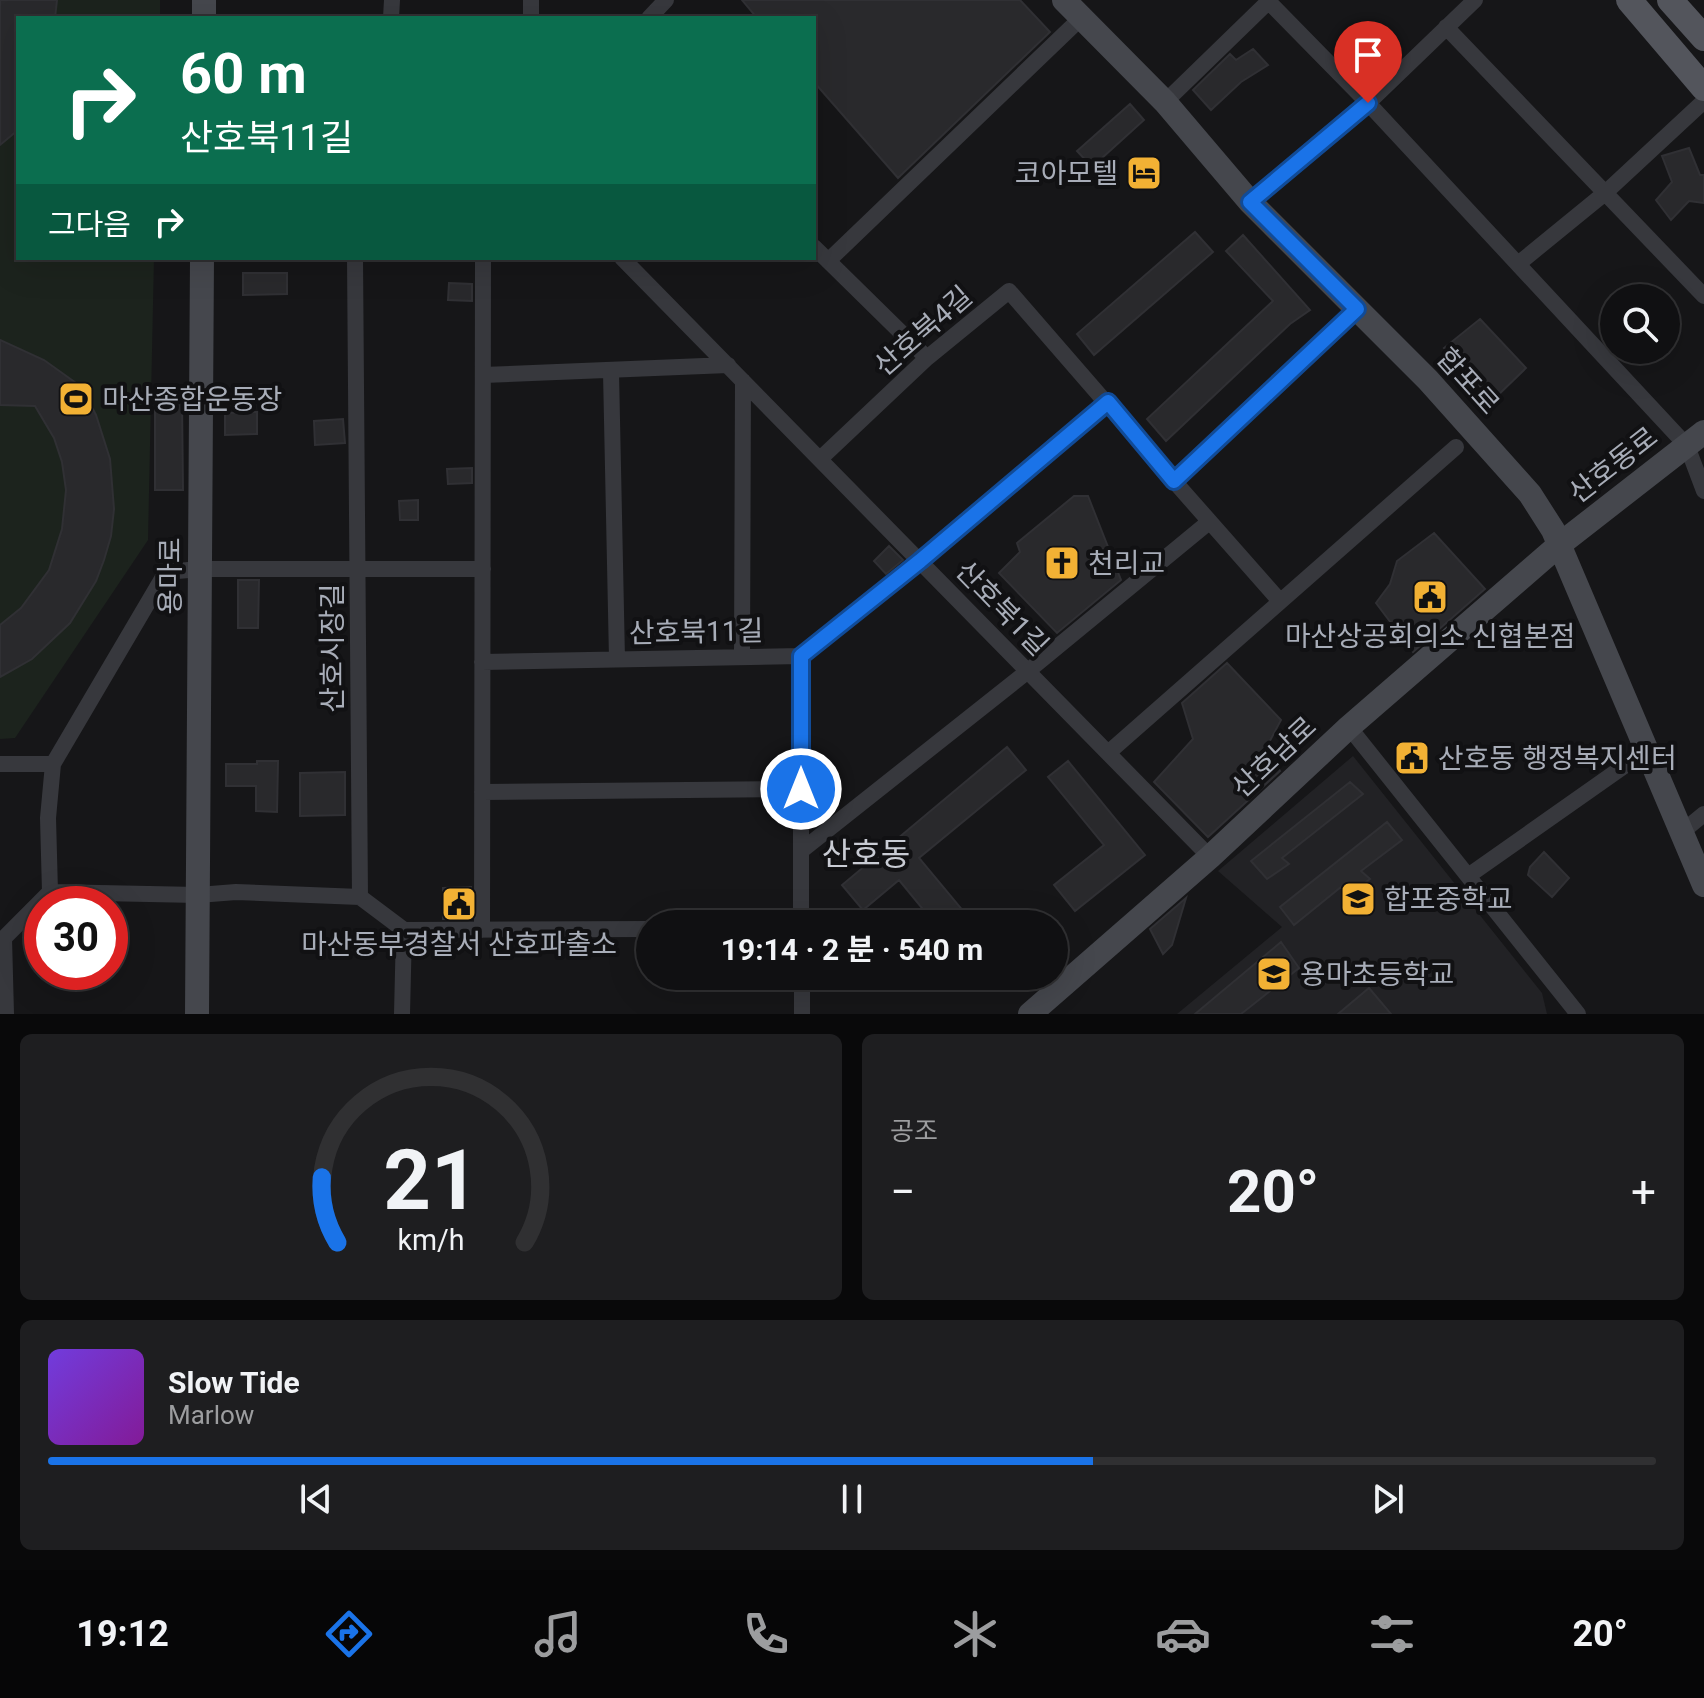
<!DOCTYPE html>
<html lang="ko">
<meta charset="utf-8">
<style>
:root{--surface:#101012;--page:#1e1e20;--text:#f1f3f6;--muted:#9c9d9f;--line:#303032;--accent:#1a73e8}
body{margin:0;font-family:Roboto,"Noto Sans KR",sans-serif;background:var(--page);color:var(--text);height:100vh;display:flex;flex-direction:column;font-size:30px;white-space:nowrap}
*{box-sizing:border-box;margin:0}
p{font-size:26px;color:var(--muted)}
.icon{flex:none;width:44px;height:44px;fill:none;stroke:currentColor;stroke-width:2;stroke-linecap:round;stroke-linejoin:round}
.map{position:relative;height:1014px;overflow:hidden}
.side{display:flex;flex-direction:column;gap:20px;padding:20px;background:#09090a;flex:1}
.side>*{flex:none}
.banner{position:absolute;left:16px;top:16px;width:800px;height:244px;border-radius:0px;box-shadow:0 8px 32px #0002,0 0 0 2px var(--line);background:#0b6e4f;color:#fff;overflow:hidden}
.controls{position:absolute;left:1600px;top:284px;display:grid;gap:16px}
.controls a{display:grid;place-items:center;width:80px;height:80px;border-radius:50%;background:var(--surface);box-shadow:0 8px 32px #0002,0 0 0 2px var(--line);font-size:40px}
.speed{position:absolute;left:24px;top:886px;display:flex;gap:16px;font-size:40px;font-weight:700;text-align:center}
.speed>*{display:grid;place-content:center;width:104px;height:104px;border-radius:50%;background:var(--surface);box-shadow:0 8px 32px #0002,0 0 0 2px var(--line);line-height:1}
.speed .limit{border:12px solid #d22;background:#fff;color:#111}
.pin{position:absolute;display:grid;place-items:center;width:68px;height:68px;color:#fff;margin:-82px -34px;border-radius:50% 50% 50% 0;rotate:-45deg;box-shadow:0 0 8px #0007}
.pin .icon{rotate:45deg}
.me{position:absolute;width:88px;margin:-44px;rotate:0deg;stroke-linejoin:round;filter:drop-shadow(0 0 6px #0008)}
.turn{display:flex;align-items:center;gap:28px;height:168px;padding:0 32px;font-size:36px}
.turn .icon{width:104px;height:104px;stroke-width:2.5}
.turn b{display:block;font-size:56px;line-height:68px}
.then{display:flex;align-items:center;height:76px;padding:0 32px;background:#0003;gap:16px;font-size:30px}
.big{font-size:60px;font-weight:700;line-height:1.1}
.side .widget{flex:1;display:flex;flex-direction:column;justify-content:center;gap:12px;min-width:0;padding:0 28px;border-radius:12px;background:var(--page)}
.side .dial{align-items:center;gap:0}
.dial svg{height:208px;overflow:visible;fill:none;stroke:var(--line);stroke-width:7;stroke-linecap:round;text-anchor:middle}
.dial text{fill:var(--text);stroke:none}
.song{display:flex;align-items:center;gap:24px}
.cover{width:96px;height:96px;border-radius:12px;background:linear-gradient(135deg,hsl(260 70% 55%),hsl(290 70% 35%))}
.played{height:8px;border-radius:4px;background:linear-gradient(90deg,var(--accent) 65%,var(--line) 65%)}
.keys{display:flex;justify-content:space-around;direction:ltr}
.heat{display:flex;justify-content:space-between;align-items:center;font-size:44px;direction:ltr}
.side .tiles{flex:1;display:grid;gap:20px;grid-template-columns:1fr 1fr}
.widget:last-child{grid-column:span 2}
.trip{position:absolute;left:636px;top:910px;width:432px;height:80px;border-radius:40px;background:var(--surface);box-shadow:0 8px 32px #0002,0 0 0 2px var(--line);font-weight:700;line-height:80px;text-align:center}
.tabs{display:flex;height:128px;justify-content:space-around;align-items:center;background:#060607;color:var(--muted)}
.tabs .icon{width:56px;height:56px}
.tabs .selected{color:var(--accent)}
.tabs b{font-size:36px;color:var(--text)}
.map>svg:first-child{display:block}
.built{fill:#222225}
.green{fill:#1c231d}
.building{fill:#29292c;stroke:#303034;stroke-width:2}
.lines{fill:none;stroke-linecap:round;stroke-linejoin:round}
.street{stroke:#37383d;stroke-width:16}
.secondary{stroke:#45474d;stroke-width:24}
.primary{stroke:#53555c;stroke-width:26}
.route-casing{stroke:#114b97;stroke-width:20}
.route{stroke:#1a73e8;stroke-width:14}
.labels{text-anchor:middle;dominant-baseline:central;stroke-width:8;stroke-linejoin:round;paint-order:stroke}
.poi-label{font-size:28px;fill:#a8adb8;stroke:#111113;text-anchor:start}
.street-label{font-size:28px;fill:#a8adb8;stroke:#111113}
.quarter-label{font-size:32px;fill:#c9ccd4;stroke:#111113}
</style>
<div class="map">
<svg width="1704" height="1014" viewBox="0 0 1704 1014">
<rect width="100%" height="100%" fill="#161618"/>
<!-- built -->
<path class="built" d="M1353,756L1542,993L1547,1014H1177L1282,927L1218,871Z"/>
<!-- green -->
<path class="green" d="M0,0H160V18H18V258H154L148,540L15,738L0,739Z"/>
<!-- building -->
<path class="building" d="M0,0H57L55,18H18V130L0,145Z
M742,0H1020L1050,32L898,178L814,82V18H757Z
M1253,49L1268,65L1241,82L1211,110L1193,90L1230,54L1236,60Z
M1130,104L1144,120L1092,167L1077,151Z
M1689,148L1700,175H1704V203L1689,201L1671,220L1656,200L1672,182L1662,156Z
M1195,232L1213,252L1094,355L1077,334Z
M1243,235L1310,310L1290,324L1166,441L1147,419L1273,301L1226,251Z
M243,273H287V294L243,295Z
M449,283L472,284V301L448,300Z
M1480,319L1526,368L1493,400L1444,348Z
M0,340L44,360L76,383L87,398L96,415L110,459L114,509L111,536L104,560L96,581L70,623L32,659L0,677V625L21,608L49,570L62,529L66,490L62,462L54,438L35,406L0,405Z
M182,402L183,490H155V403Z
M257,412V434L225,435V413Z
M343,419L345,443L315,445L314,421Z
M472,468V483L448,484L447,469Z
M1074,496H1088L1121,580L1057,633L999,573L1020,552L1017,543Z
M418,500V520H400L399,501Z
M1434,533L1485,589L1413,652L1376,603L1390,584L1397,561Z
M889,546L903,560L886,574L874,561Z
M238,580H259L258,628H238Z
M1227,663L1281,720L1266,748L1280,771L1208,837L1154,782L1193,739L1182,703Z
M1007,747L1026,770L919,858L974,924H935L899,880L863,910L842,885Z
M257,761H278L277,812L256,811V786H226V764H257Z
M1068,761L1145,855L1075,911L1054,885L1104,845L1048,777Z
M345,772V815L300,816V773Z
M1350,782L1363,794L1282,858L1289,864L1267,879L1251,861Z
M1387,822L1402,840L1361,871L1370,879L1347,896L1341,887L1294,925L1280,907Z
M1544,852L1569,878L1552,897L1528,875L1530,867Z
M471,887V919H443V888Z
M1186,898L1172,945L1163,954L1150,929Z
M1281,942L1299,968L1241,1014H1195Z
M1369,988L1391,1014H1338Z"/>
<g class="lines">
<!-- street -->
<path class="street" d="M1267,0L1368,103L1687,446L1704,491
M391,18L392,0
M531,18V0
M649,18L666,0
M1446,27L1704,296
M1165,102L1270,0
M1250,202L1368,103L1475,0
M814,247L927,358
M355,258L360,897
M622,258L1210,857
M828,261L1081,18
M1518,264L1605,193L1704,101
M611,372L617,659
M483,375L728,365
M820,459L927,358L1009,291L1174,481L1357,309
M1174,481L1279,600
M801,656V924
M742,657L743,381
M482,662L801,656L920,561L1108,402
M1349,727L1578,1014
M1108,753L1456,447
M0,764H53
M482,792L801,789
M1682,832L1704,814
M801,851L1028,671L1209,522
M1468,876L1647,750
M50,892L48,818L53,764L166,572L200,569H483
M360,897L404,930L402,1014
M404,930L650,929
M482,930L483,258
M802,976V1014
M6,1014L4,938L50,892L198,895L236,892L360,897"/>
<!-- secondary -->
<path class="secondary" d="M1064,0L1165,102L1250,202L1428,380L1530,494L1553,530L1704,885
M204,18V0
M197,1014L202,258
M1030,1014L1210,857L1349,727L1559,545L1704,432"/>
<!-- primary -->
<path class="primary" d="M1629,0L1704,88
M1670,0L1704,38"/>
</g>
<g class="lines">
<defs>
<path id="route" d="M801,789V656L920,561L1108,402L1174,481L1357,309L1250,202L1368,103"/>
</defs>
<!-- route casing -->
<use href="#route" class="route-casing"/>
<!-- route -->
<use href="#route" class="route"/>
</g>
<!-- icons -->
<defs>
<symbol id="hotel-square" viewBox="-11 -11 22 22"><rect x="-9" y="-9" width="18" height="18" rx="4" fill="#f2b134" stroke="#111113"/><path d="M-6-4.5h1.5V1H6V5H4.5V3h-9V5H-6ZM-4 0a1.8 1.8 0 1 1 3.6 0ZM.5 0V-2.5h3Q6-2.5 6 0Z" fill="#111"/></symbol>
<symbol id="stadium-square" viewBox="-11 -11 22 22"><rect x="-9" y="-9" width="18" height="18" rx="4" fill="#f2b134" stroke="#111113"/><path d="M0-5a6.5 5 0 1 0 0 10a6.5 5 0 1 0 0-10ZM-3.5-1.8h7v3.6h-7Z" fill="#111"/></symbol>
<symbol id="church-square" viewBox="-11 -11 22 22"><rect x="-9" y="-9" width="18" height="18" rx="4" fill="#f2b134" stroke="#111113"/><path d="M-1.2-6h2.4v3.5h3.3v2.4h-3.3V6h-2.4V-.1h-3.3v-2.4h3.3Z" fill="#111"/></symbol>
<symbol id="civic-square" viewBox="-11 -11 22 22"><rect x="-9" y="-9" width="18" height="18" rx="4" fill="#f2b134" stroke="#111113"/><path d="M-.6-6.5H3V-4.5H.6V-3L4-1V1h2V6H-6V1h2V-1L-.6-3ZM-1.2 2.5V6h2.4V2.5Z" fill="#111"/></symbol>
<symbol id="school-square" viewBox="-11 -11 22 22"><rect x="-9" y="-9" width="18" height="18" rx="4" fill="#f2b134" stroke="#111113"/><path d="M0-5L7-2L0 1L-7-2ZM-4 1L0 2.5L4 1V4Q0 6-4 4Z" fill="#111"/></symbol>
</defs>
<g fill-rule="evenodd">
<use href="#hotel-square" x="1124" y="153" width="40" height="40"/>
<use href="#stadium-square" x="56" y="379" width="40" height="40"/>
<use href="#church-square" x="1042" y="543" width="40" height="40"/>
<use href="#civic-square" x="1410" y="577" width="40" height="40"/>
<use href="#civic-square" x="1392" y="738" width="40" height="40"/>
<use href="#school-square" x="1338" y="879" width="40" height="40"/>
<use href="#civic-square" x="439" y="884" width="40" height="40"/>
<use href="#school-square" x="1254" y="954" width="40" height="40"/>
</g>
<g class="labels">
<!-- poi labels -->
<g class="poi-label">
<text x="1118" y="173" text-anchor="end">코아모텔</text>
<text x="102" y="399">마산종합운동장</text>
<text x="1088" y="563">천리교</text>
<text x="1430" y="636" text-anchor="middle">마산상공회의소 신협본점</text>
<text x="1438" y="758">산호동 행정복지센터</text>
<text x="1384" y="899">합포중학교</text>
<text x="459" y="944" text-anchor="middle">마산동부경찰서 산호파출소</text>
<text x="1300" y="974">용마초등학교</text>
</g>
<!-- street labels -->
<g class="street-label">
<text transform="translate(923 331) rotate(-41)">산호북4길</text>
<text transform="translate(1468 381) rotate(48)">합포로</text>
<text transform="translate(1613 465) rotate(-38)">산호동로</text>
<text transform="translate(170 576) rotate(-90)">용마로</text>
<text transform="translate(1002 608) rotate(46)">산호북1길</text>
<text transform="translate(696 632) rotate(-1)">산호북11길</text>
<text transform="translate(332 648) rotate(-90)">산호시장길</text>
<text transform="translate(1274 757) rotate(-43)">산호남로</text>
</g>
<!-- quarter labels -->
<g class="quarter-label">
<text x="866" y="854">산호동</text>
</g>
</g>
</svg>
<div class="controls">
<a><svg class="icon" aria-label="search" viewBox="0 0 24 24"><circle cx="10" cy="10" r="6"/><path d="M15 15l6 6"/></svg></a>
</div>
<div class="speed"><div class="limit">30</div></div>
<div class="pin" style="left:1368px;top:103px;background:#d93025"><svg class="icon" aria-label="arrive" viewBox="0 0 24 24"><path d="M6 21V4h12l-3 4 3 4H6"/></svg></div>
<svg class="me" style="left:801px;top:789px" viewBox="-20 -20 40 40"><circle r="17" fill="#1a73e8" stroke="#fff" stroke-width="3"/><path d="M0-11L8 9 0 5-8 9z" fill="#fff"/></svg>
<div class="trip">19:14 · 2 분 · 540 m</div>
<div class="banner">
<div class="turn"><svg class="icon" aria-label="right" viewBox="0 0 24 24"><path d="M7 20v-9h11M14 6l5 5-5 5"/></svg><div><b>60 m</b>산호북11길</div></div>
<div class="then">그다음<svg class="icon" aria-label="right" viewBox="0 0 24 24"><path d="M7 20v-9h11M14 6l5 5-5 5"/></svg></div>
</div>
</div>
<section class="side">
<div class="tiles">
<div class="widget dial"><svg viewBox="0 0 100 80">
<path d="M14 69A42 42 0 1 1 86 69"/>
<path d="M14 69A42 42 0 0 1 8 44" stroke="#1a73e8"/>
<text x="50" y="56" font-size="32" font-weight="700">21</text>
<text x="50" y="72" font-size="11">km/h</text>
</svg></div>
<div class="widget"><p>공조</p>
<div class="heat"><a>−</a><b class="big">20°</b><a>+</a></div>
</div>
<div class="widget">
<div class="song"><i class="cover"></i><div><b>Slow Tide</b><p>Marlow</p></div></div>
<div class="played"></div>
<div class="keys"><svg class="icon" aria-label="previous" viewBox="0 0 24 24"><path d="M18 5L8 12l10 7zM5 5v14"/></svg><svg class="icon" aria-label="pause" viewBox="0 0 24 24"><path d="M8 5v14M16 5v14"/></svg><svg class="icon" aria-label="next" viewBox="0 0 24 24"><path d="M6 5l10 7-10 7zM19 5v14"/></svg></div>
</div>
</div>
</section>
<nav class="tabs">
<b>19:12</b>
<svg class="icon selected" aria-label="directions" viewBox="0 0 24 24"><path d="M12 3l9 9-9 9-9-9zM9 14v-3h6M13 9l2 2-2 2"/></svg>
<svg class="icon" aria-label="music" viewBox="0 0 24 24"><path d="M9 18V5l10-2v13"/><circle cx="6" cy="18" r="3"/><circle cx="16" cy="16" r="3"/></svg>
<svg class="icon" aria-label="phone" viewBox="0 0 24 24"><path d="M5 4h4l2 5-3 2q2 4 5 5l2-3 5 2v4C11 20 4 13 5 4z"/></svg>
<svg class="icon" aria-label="climate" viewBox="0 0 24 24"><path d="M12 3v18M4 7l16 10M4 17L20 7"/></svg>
<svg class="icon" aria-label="car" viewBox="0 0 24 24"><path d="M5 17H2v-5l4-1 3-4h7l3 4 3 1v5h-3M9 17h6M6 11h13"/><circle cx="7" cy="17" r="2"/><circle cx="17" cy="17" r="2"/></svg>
<svg class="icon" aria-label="filters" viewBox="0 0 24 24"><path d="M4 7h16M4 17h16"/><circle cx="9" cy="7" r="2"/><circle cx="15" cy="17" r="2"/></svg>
<b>20°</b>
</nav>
